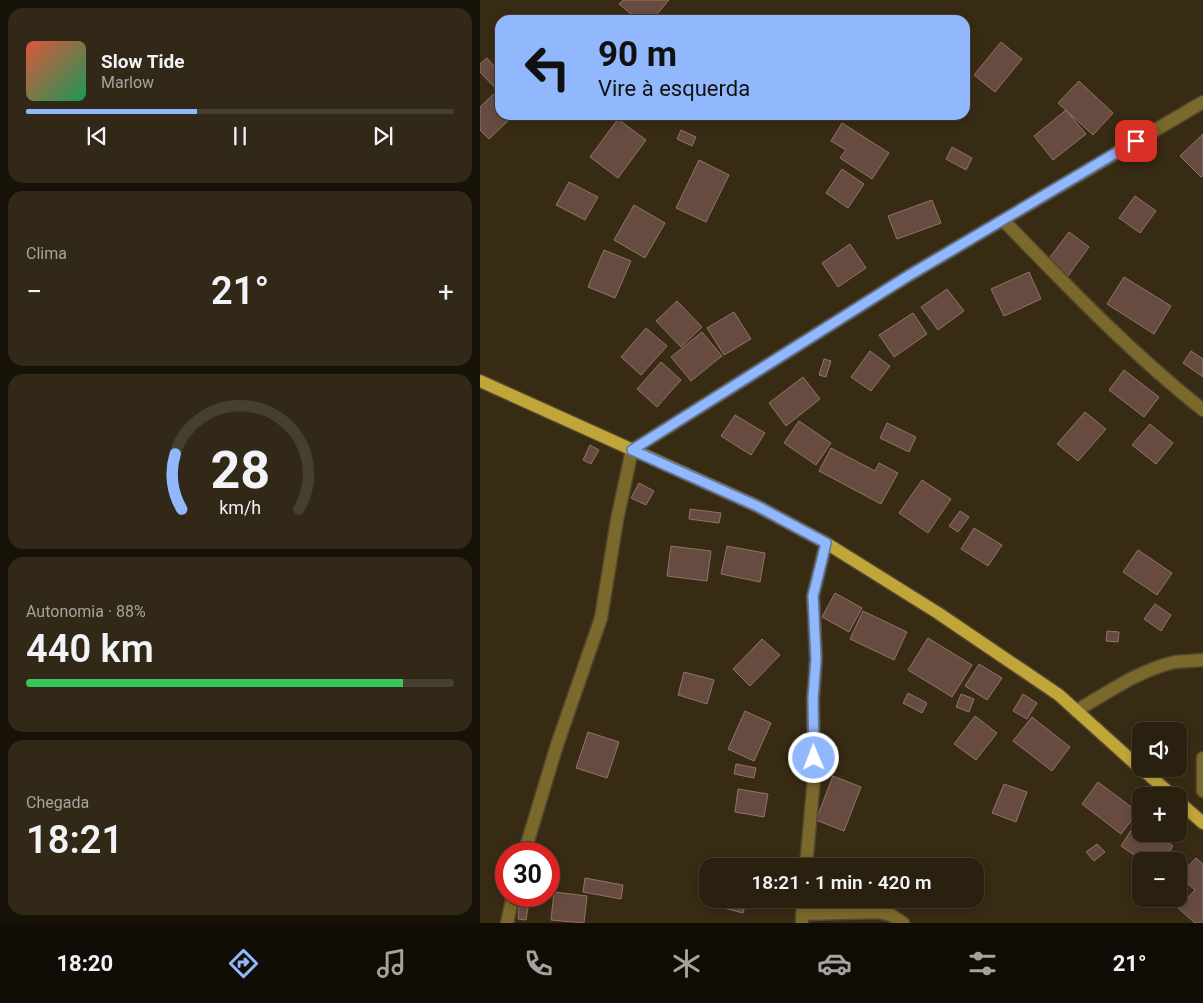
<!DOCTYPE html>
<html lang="pt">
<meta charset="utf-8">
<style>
:root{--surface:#2a200f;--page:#322818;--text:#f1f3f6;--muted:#a5a39e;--line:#463e2f;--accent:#91b8fd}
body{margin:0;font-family:Roboto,sans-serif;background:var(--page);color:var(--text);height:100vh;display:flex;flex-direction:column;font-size:19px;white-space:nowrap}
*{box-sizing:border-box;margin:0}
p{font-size:16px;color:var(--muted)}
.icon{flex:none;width:28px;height:28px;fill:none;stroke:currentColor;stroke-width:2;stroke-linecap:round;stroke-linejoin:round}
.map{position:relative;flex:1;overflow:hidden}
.side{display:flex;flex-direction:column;gap:8px;padding:8px;background:#171208;width:480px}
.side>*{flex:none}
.banner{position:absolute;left:15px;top:15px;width:475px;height:105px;border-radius:15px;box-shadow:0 2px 8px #0003,0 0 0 1px var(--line);background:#91b8fd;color:#111;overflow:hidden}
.tools{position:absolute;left:652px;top:722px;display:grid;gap:10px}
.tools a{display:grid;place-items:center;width:55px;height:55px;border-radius:10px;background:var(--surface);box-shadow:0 2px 8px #0003,0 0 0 1px var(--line);font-size:25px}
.speed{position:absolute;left:15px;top:842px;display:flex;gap:10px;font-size:25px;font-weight:700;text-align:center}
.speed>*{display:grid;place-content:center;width:65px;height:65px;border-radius:50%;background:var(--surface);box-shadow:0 2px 8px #0003,0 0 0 1px var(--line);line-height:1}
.speed .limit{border:8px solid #d22;background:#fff;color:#111}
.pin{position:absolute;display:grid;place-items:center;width:42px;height:42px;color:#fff;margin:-21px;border-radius:10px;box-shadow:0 2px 8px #0006}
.me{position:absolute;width:55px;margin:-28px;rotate:359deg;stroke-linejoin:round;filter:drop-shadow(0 0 4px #0008)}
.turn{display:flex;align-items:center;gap:18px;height:105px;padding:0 20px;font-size:22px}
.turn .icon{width:65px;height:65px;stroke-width:2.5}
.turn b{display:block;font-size:35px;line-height:42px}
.big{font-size:38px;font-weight:600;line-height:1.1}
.side .card{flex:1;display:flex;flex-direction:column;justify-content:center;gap:8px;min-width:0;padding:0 18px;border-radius:15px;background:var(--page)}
.side .dial{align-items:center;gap:0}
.dial svg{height:130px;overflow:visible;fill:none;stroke:var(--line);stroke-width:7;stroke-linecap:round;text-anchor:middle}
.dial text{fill:var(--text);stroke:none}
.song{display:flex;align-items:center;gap:15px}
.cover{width:60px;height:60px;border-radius:8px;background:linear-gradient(135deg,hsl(10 70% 55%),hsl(150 70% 35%))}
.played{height:5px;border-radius:2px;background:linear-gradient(90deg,var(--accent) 40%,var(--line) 40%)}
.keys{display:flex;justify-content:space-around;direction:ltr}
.heat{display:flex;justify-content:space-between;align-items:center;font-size:28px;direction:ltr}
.charge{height:8px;border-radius:4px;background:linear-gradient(90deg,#34c759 88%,var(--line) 0)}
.trip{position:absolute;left:219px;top:858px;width:285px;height:50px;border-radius:15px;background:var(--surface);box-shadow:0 2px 8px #0003,0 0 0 1px var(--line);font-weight:600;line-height:50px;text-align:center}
.tabs{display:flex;height:80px;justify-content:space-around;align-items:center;background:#110d06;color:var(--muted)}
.tabs .icon{width:35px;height:35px}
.tabs .on{color:var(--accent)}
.tabs b{font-size:22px;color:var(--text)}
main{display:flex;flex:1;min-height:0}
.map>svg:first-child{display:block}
.building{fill:#674b41;stroke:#917368}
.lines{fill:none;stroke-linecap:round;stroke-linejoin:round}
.minor-casing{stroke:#524630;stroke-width:15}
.major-casing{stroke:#524630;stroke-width:15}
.minor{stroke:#7a692a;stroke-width:12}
.major{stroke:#c0a538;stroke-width:12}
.route-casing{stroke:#5e78a4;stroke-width:12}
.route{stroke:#91b8fd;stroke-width:9}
</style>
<main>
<section class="side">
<div class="card">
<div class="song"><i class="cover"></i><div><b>Slow Tide</b><p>Marlow</p></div></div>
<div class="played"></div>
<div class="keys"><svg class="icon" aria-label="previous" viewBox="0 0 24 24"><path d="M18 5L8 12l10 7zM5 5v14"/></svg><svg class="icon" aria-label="pause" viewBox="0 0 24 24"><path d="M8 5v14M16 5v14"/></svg><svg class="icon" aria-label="next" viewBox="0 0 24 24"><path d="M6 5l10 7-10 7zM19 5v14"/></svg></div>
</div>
<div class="card"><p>Clima</p>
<div class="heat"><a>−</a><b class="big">21°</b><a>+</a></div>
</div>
<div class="card dial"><svg viewBox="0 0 100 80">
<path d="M14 69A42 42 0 1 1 86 69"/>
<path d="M14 69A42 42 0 0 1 10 35" stroke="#91b8fd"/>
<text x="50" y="56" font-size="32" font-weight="700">28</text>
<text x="50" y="72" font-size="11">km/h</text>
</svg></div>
<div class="card"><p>Autonomia · 88%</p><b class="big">440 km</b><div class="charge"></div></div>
<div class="card"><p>Chegada</p><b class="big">18:21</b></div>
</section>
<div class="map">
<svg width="723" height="923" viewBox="0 0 723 923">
<rect width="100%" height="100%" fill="#382b14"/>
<!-- building -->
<path class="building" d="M143,0H189L172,20H158L139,4Z
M284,15L291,20H281Z
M521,42L542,59L515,92L494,75Z
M7,58L20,73V85L16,89L0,72V64Z
M599,81L633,113L613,135L578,103Z
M20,88V115H34L9,139L0,130V107Z
M586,110L606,134L573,160L554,136Z
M422,115H435L430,121Z
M138,119L166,140L138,178L110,157Z
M362,123L409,153L392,179L360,158L366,150L351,141Z
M201,130L216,137L212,146L197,139Z
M723,134V176L721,177L700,156Z
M472,147L492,158L486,170L466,159Z
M219,160L249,175L226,222L196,208Z
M362,169L384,184L368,208L346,193Z
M89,182L118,197L105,220L76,205Z
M655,196L676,211L660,233L639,218Z
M452,200L461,223L417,239L408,216Z
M154,205L185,223L165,258L134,240Z
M589,232L609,247L588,276L567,261Z
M370,244L386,268L358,287L342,263Z
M124,250L151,261L135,298L108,287Z
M549,272L561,299L524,316L511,289Z
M644,277L691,306L674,334L627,304Z
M467,289L484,311L458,330L441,307Z
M197,301L222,327L201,347L176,321Z
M254,312L271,339L244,355L227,328Z
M433,313L447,334L414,357L399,335Z
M166,328L187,346L161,375L141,357Z
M222,332L242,356L211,381L191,357Z
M390,351L410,366L391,391L371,377Z
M711,351L723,359V377L703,363Z
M344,359L351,361L346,377L339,375Z
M181,362L201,380L177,407L157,389Z
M644,370L679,397L664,417L629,390Z
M323,377L340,399L306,426L289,403Z
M605,412L626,429L598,461L577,444Z
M255,415L285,433L271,455L241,436Z
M319,421L351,443L336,465L304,443Z
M407,423L436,437L429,452L400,438Z
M670,424L693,443L676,464L652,445Z
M110,445L119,450L111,464L103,460Z
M351,448L395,471L399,463L418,473L401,504L339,471Z
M442,480L471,499L448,533L419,513Z
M159,483L174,491L166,505L151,498Z
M210,509L241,513L239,523L209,519Z
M480,511L489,517L478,532L469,526Z
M494,528L522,545L508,566L481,549Z
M191,546L231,551L227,581L187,576Z
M247,546L285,553L280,582L241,574Z
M658,550L692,573L677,595L643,572Z
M355,593L382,608L369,632L342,617Z
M675,604L691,615L681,631L664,619Z
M383,611L427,632L414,660L370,639Z
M627,631L639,632L638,642L626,641Z
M448,638L492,665L472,697L428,670Z
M282,639L300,655L270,686L253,669Z
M499,664L522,678L507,700L485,686Z
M204,672L234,680L227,704L198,695Z
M428,693L447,703L442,713L423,703Z
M481,694L494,699L489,712L476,707Z
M543,694L557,703L547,719L533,711Z
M265,711L291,723L274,761L248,749Z
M495,716L517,733L496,760L474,744Z
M552,717L590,747L572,771L533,741Z
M108,732L139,742L127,778L96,768Z
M256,764L276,768L274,778L254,774Z
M353,776L381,787L364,831L336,820Z
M618,782L658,812L641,834L602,804Z
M524,784L547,792L536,822L512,813Z
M258,789L288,794L284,817L255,812Z
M657,821L661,824V834H675L693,846L683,861H663L641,846Z
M617,844L625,852L614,861L606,852Z
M716,858L723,864V923H715L698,908L715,890L699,876Z
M105,878L143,885L141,899L103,892Z
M74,892L107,896L104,923L71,920Z
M238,899H267L263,913L236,906Z
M39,907L48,908L46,920L38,919Z"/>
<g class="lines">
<defs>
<path id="minor" d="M523,220C588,287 650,352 723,410
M596,711C627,693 659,670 695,662C704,661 714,661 723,660
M723,758V791
M44,854L77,745L121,618L137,520L152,450L428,276L723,102
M326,866L334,778L333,699L336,659L333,596L346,543
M322,914L398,912L411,915L423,923
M27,923L33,896
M322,923L323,899"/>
<path id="major" d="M0,381L277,506L346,543L458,613L579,695L661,769
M662,769L693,796
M699,802L723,823"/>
</defs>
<!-- minor casing -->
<use href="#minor" class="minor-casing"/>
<!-- major casing -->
<use href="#major" class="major-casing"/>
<!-- minor -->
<use href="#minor" class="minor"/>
<!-- major -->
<use href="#major" class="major"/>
</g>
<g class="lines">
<defs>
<path id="route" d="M334,758L333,699L336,659L333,596L346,543L277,506L152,450L428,276L656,141"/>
</defs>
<!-- route casing -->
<use href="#route" class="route-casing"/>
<!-- route -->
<use href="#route" class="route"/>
</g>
</svg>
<div class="tools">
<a><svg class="icon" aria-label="sound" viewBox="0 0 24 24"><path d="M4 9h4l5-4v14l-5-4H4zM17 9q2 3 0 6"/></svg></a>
<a>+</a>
<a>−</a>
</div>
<div class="speed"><div class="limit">30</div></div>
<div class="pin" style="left:656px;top:141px;background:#d93025"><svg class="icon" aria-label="arrive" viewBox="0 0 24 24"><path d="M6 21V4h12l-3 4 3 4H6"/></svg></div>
<svg class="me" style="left:334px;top:758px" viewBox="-20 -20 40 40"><circle r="17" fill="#91b8fd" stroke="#fff" stroke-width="3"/><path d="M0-11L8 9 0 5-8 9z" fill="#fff"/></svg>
<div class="trip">18:21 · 1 min · 420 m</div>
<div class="banner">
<div class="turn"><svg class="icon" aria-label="left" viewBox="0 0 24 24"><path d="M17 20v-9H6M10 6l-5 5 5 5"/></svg><div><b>90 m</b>Vire à esquerda</div></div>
</div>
</div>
</main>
<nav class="tabs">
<b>18:20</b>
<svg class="icon on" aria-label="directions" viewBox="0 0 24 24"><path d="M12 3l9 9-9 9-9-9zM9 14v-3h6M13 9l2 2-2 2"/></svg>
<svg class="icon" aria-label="music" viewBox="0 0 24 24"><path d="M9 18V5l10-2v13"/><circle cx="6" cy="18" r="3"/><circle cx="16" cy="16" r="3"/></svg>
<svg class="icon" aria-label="phone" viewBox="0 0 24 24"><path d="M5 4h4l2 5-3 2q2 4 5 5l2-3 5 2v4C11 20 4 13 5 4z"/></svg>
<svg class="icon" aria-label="climate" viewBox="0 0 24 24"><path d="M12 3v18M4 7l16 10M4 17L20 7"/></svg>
<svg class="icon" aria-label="car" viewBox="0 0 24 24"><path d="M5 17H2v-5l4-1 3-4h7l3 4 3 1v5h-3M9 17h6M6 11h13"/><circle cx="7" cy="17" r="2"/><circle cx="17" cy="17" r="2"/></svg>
<svg class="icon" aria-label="filters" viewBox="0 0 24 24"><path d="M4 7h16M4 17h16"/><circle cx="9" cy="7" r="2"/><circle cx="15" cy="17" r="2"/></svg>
<b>21°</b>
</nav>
